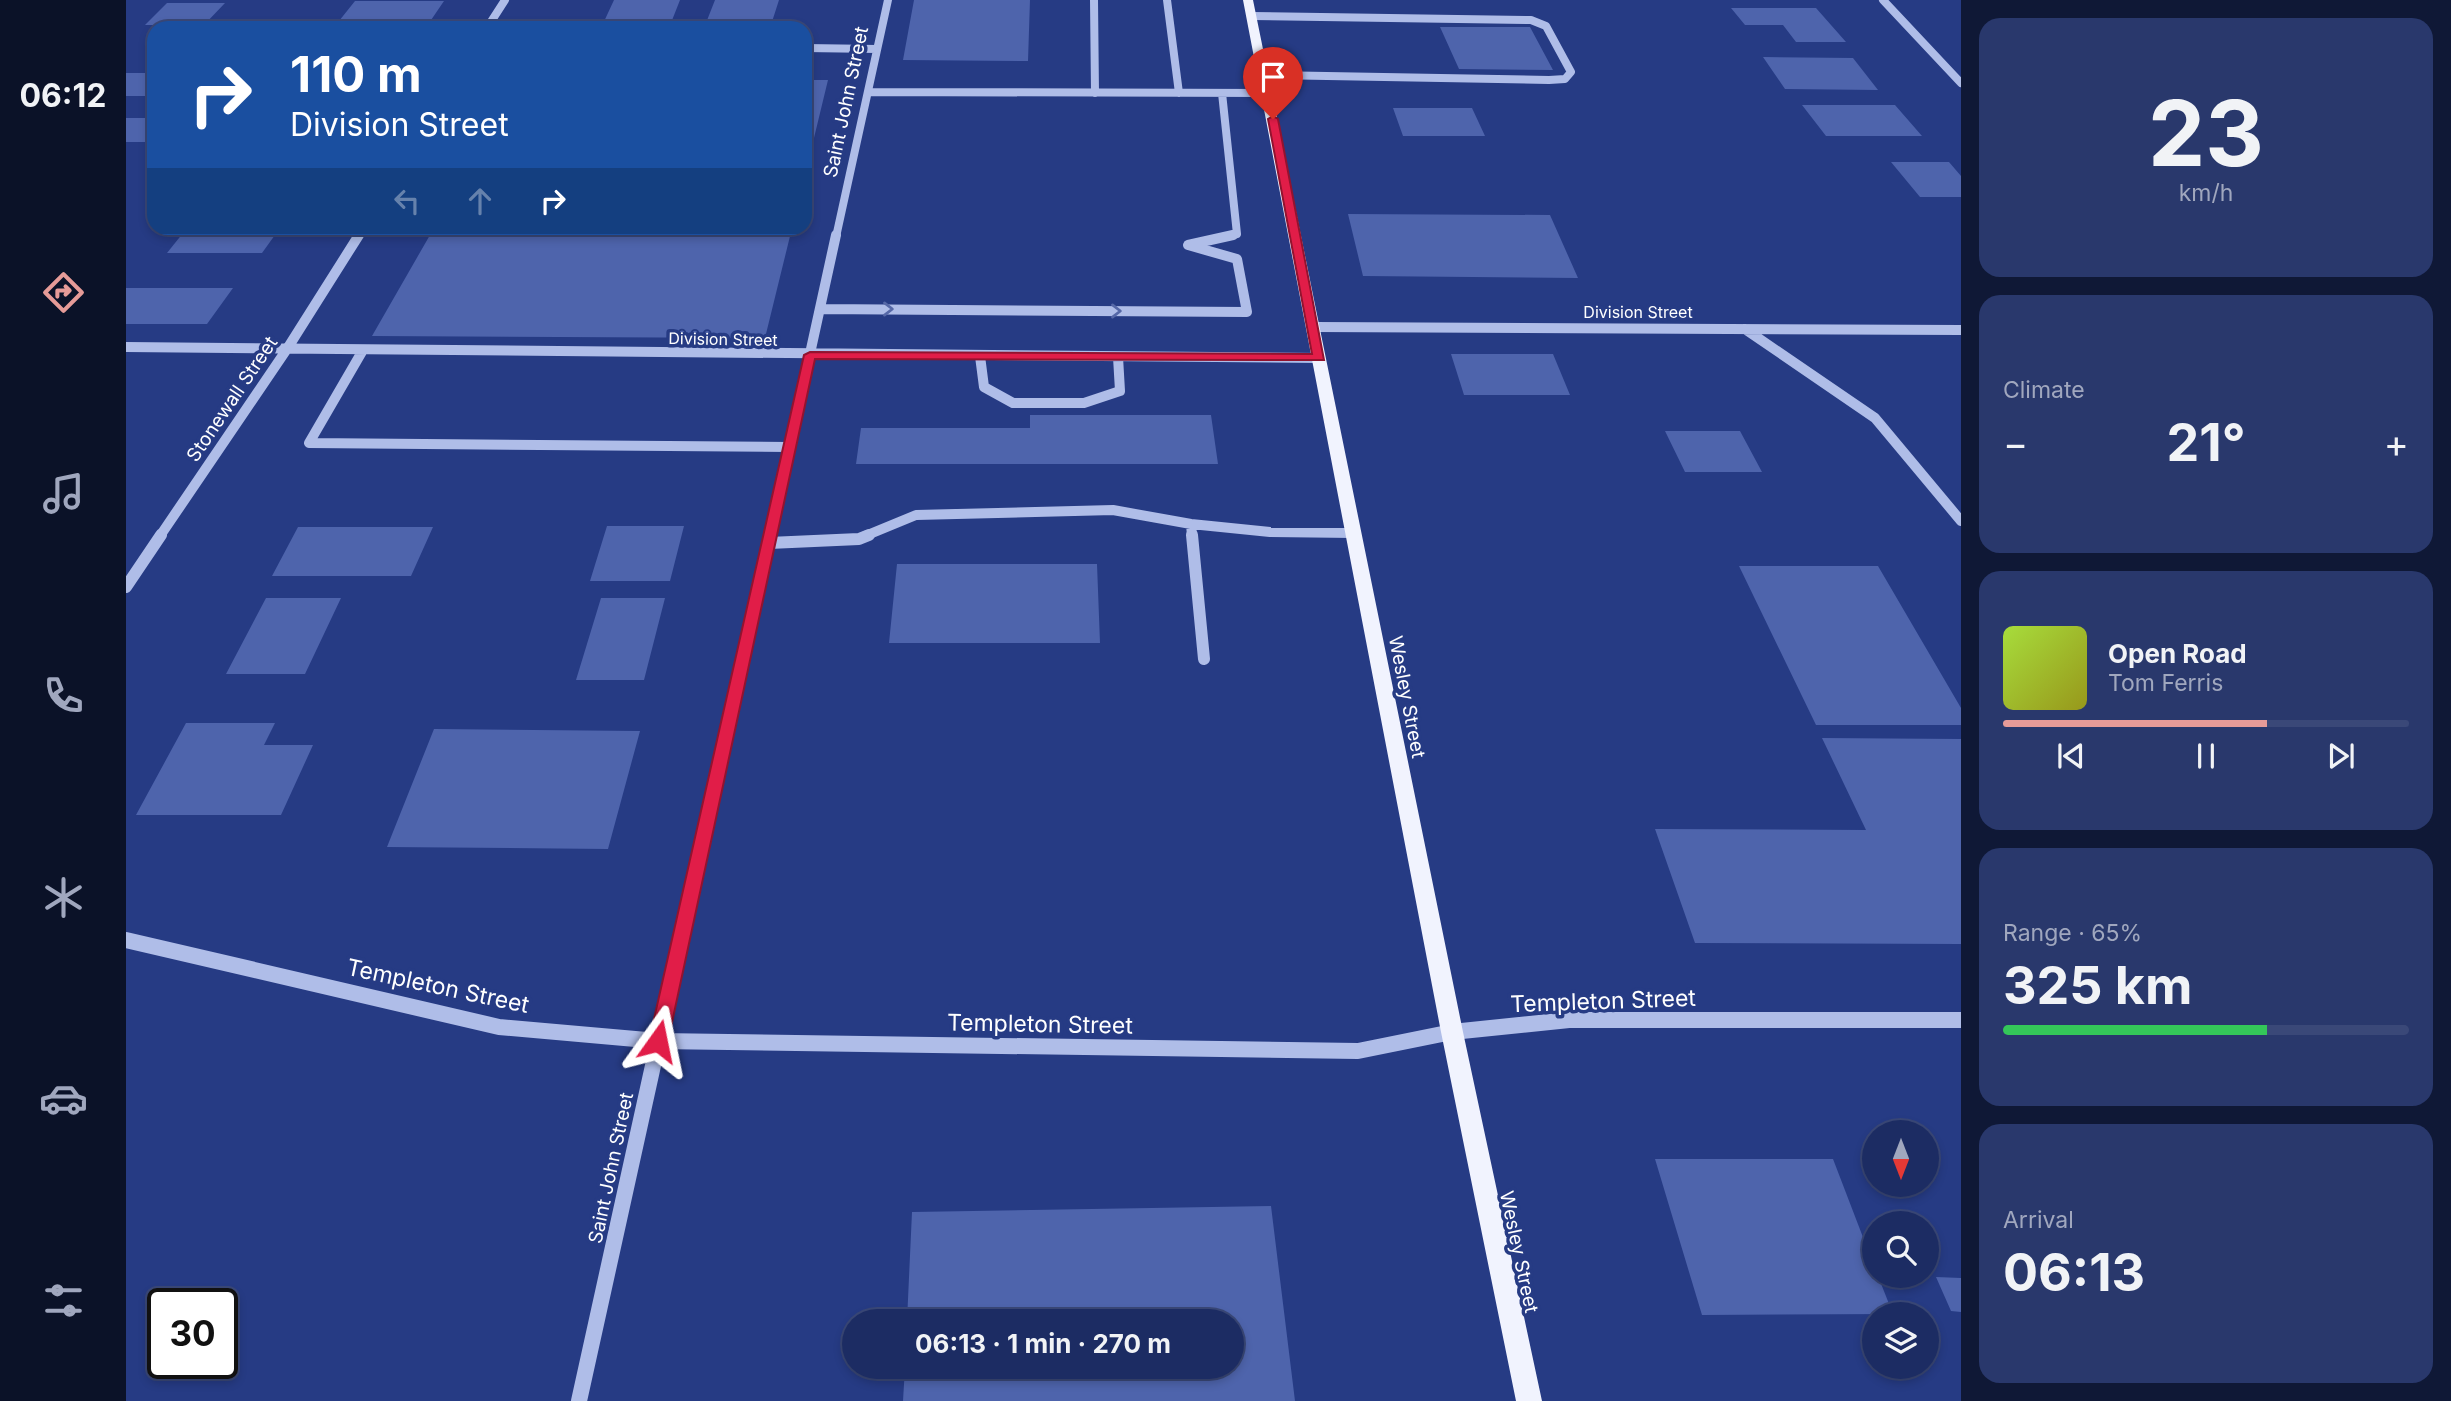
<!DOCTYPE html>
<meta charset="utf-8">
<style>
:root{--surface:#1c2c63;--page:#29386c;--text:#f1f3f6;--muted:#a0a7be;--line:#3a4878;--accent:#e69b98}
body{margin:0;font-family:Inter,sans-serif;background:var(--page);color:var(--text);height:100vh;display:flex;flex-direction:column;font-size:26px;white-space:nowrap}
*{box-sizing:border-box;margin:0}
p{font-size:23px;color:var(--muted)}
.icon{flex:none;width:38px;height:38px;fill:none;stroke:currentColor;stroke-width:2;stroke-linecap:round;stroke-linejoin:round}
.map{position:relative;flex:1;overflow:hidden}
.details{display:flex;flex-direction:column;gap:18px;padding:18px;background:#0f1836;width:490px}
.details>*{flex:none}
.top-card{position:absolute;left:21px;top:21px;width:665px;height:214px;border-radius:21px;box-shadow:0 4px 10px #0003,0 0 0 2px var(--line);background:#1a4fa0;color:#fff;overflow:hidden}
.needle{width:46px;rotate:180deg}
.controls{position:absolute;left:1736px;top:1120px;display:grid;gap:14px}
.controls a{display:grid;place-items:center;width:77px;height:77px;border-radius:50%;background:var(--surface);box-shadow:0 4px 10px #0003,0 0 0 2px var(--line);font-size:35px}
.speed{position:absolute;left:21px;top:1288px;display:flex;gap:14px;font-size:35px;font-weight:700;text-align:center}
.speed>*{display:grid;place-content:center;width:91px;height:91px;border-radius:50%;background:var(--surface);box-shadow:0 4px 10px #0003,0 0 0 2px var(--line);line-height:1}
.speed .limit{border:4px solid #111;border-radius:10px;background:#fff;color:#111}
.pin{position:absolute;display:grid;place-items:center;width:60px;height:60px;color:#fff;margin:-72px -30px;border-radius:50% 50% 50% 0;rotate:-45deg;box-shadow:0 0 7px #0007}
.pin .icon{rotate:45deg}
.me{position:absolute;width:77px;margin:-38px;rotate:12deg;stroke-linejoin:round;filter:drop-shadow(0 0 5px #0008)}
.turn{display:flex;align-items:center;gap:24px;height:147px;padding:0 28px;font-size:32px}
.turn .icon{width:91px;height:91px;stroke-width:2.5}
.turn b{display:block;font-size:49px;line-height:60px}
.lanes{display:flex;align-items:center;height:66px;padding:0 28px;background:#0003;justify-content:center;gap:35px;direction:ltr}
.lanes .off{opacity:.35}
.big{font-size:52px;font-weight:700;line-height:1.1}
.details .card{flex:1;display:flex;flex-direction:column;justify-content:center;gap:10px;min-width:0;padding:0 24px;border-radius:21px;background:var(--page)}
.details .dial{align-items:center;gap:0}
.dial b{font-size:91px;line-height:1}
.song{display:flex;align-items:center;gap:21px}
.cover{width:84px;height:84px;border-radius:10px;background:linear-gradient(135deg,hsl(80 70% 55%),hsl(60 70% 35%))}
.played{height:7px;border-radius:4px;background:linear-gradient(90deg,var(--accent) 65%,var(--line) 65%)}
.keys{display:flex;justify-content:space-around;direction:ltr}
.heat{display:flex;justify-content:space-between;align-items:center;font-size:38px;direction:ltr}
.charge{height:10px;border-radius:5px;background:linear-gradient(90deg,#34c759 65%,var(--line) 0)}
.trip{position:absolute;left:716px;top:1309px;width:402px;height:70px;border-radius:35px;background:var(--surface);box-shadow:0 4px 10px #0003,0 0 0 2px var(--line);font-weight:700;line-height:70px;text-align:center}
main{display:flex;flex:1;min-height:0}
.tab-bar{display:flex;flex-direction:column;width:126px;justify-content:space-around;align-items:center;background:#0b1228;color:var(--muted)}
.tab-bar .icon{width:49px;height:49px}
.tab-bar .on{color:var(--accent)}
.tab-bar b{font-size:32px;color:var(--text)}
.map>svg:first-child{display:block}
.building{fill:#4e64ac}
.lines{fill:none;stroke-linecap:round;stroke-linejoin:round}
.minor-far3{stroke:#afbde8;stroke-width:8}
.minor-far2{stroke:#afbde8;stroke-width:10}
.minor-far1{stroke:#afbde8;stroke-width:12}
.minor{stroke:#afbde8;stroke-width:16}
.major{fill:#f1f3fe;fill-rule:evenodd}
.oneway{stroke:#5668a7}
.route{fill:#e11d48;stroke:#92132f;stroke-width:2}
.labels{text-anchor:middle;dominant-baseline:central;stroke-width:7;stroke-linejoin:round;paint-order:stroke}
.far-street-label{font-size:16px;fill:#fff;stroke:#263b84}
.street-label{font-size:19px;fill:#fff;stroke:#263b84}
.near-street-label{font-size:23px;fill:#fff;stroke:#263b84}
</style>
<main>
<nav class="tab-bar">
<b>06:12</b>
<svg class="icon on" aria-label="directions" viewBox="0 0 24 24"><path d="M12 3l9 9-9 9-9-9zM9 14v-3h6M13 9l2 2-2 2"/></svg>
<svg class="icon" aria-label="music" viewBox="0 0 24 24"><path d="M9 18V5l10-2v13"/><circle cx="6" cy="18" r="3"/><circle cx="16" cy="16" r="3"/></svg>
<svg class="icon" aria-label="phone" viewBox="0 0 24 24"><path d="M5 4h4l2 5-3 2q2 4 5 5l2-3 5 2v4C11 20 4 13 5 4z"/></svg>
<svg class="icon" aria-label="climate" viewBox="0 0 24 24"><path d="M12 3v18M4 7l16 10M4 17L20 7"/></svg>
<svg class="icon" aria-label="car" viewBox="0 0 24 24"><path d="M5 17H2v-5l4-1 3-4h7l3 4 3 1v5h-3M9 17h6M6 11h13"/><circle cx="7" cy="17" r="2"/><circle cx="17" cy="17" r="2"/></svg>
<svg class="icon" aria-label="filters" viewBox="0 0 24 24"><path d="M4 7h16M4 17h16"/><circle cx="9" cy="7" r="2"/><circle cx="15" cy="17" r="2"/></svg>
</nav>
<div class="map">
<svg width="1835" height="1401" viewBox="0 0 1835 1401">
<rect width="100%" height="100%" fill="#263b84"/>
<!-- building -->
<path class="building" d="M488,0H554L543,28H475Z
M589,0H653L644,28H578Z
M788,0H904L902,61L777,60Z
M229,1H318L301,26H209Z
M41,3H99L78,25H19Z
M1605,8H1690L1720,42H1670L1657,25H1619Z
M1314,27H1404L1427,70L1333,69Z
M1637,57L1727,58L1752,90L1659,89Z
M0,73H28V96H0Z
M679,80H702L680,171H679Z
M1676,105H1769L1796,136H1700Z
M1267,108H1346L1359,136H1277Z
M0,118H28V135L22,142H0Z
M1765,162H1823L1835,176V197H1794Z
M1222,214L1424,215L1452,278L1237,276Z
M61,228H154L136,253H41Z
M308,228H666L639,338L246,336Z
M0,288H107L81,324H0Z
M1325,354H1427L1444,395H1338Z
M904,415H1085L1092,464H730L735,428H904Z
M1539,431H1614L1636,472H1559Z
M481,526H558L544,581H464Z
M172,527H307L285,576H146Z
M771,564H971L974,643H763Z
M1613,566H1752L1835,708V725H1690Z
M140,598H215L179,674H100Z
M475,598H539L518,680H450Z
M60,723H149L138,745H187L155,815H10Z
M308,729L514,731L482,849L261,847Z
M1696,738L1835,739V944L1569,943L1529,829L1740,830Z
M1529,1159H1707L1748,1266V1276H1752L1767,1314L1576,1315Z
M1145,1206L1169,1401H777L779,1367H1106V1321H781L786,1212Z
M1810,1277L1835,1278V1312L1825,1311Z"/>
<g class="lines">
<!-- minor-far3 -->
<path class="minor-far3" d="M968,0L969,93
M1041,0L1053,93
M1757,0L1835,83
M1126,16L1405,20L1420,26L1445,72L1439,79L1423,80L1138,75
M361,28L379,0
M679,48L751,49
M742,92L1142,93
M1096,93L1111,234L1099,237
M232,237L237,228
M710,237L762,0"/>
<!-- minor-far2 -->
<path class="minor-far2" d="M694,309L1121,312L1111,259L1062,245L1107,235
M1189,327L1835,330
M1619,329L1749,418L1835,521
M0,347L1193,358
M237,350L183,443L663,447
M854,356L858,387L887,403H958L994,391L992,357
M1065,524L1066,536
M34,536L161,349L233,235
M644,536L710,235
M739,536L790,515L987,510L1065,524L1144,532L1228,533"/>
<!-- minor-far1 -->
<path class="minor-far1" d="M1066,535L1078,659
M643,543L733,539L743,535
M0,587L35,535
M560,917L644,535"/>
<!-- minor -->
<path class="minor" d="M0,940L373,1027L532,1041L1232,1051L1326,1032L1443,1020H1835
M453,1401L560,916"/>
<!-- major -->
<path class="major" d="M1117,0H1127L1337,1032L1416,1401H1390L1315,1032Z"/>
</g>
<!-- one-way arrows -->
<defs><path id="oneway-chevron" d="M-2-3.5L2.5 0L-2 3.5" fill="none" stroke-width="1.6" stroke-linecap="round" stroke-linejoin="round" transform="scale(1.75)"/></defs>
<g class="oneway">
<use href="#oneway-chevron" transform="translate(762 309)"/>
<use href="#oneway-chevron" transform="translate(990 311)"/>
</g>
<!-- route -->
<path class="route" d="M1147,116L1152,119L1198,360L689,359L542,1041L539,1047L532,1050L525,1047L523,1041L678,355L684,352L1186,354L1142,119Z"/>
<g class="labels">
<!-- far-street labels -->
<g class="far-street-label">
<text x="1512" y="312">Division Street</text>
<text transform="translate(597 339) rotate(1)">Division Street</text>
</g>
<!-- street labels -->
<g class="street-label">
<text transform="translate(720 102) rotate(-78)">Saint John Street</text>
<text transform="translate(106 399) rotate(-56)">Stonewall Street</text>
<text transform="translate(1281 697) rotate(79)">Wesley Street</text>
<text transform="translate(485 1168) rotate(-78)">Saint John Street</text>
<text transform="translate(1393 1252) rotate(78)">Wesley Street</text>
</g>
<!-- near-street labels -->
<g class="near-street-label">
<text transform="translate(312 986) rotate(12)">Templeton Street</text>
<text transform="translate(1477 1001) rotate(-2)">Templeton Street</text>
<text transform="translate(914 1024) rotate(1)">Templeton Street</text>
</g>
</g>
</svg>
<div class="controls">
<a><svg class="needle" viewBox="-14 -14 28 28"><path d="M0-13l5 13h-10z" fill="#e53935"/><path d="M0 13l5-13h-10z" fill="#a0a7be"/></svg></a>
<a><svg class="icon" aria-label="search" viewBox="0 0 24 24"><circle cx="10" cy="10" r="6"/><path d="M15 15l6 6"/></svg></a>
<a><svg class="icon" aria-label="layers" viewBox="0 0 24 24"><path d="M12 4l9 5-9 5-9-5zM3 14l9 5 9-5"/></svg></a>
</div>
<div class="speed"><div class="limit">30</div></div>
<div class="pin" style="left:1147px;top:119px;background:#d93025"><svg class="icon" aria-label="arrive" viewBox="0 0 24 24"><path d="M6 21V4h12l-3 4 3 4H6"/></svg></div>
<svg class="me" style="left:532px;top:1041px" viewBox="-20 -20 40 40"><path d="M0-17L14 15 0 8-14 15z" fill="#e11d48" stroke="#fff" stroke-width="4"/></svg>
<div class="trip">06:13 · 1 min · 270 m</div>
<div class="top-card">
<div class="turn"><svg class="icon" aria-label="right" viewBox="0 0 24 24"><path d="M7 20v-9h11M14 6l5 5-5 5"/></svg><div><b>110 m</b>Division Street</div></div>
<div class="lanes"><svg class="icon off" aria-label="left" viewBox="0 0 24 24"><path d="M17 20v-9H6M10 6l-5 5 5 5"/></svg><svg class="icon off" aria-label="ahead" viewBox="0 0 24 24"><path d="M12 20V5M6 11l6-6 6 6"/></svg><svg class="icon" aria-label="right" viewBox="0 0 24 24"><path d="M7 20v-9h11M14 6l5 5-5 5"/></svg></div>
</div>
</div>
<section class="details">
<div class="card dial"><b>23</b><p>km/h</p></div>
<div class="card"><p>Climate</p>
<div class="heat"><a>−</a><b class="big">21°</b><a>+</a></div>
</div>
<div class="card">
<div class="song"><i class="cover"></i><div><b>Open Road</b><p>Tom Ferris</p></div></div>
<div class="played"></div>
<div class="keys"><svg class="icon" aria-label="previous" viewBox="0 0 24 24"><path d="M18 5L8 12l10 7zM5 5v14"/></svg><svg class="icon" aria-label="pause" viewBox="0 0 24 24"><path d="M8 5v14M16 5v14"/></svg><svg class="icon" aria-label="next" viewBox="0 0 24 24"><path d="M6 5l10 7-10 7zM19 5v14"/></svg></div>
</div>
<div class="card"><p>Range · 65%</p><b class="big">325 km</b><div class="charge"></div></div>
<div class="card"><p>Arrival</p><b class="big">06:13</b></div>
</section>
</main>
